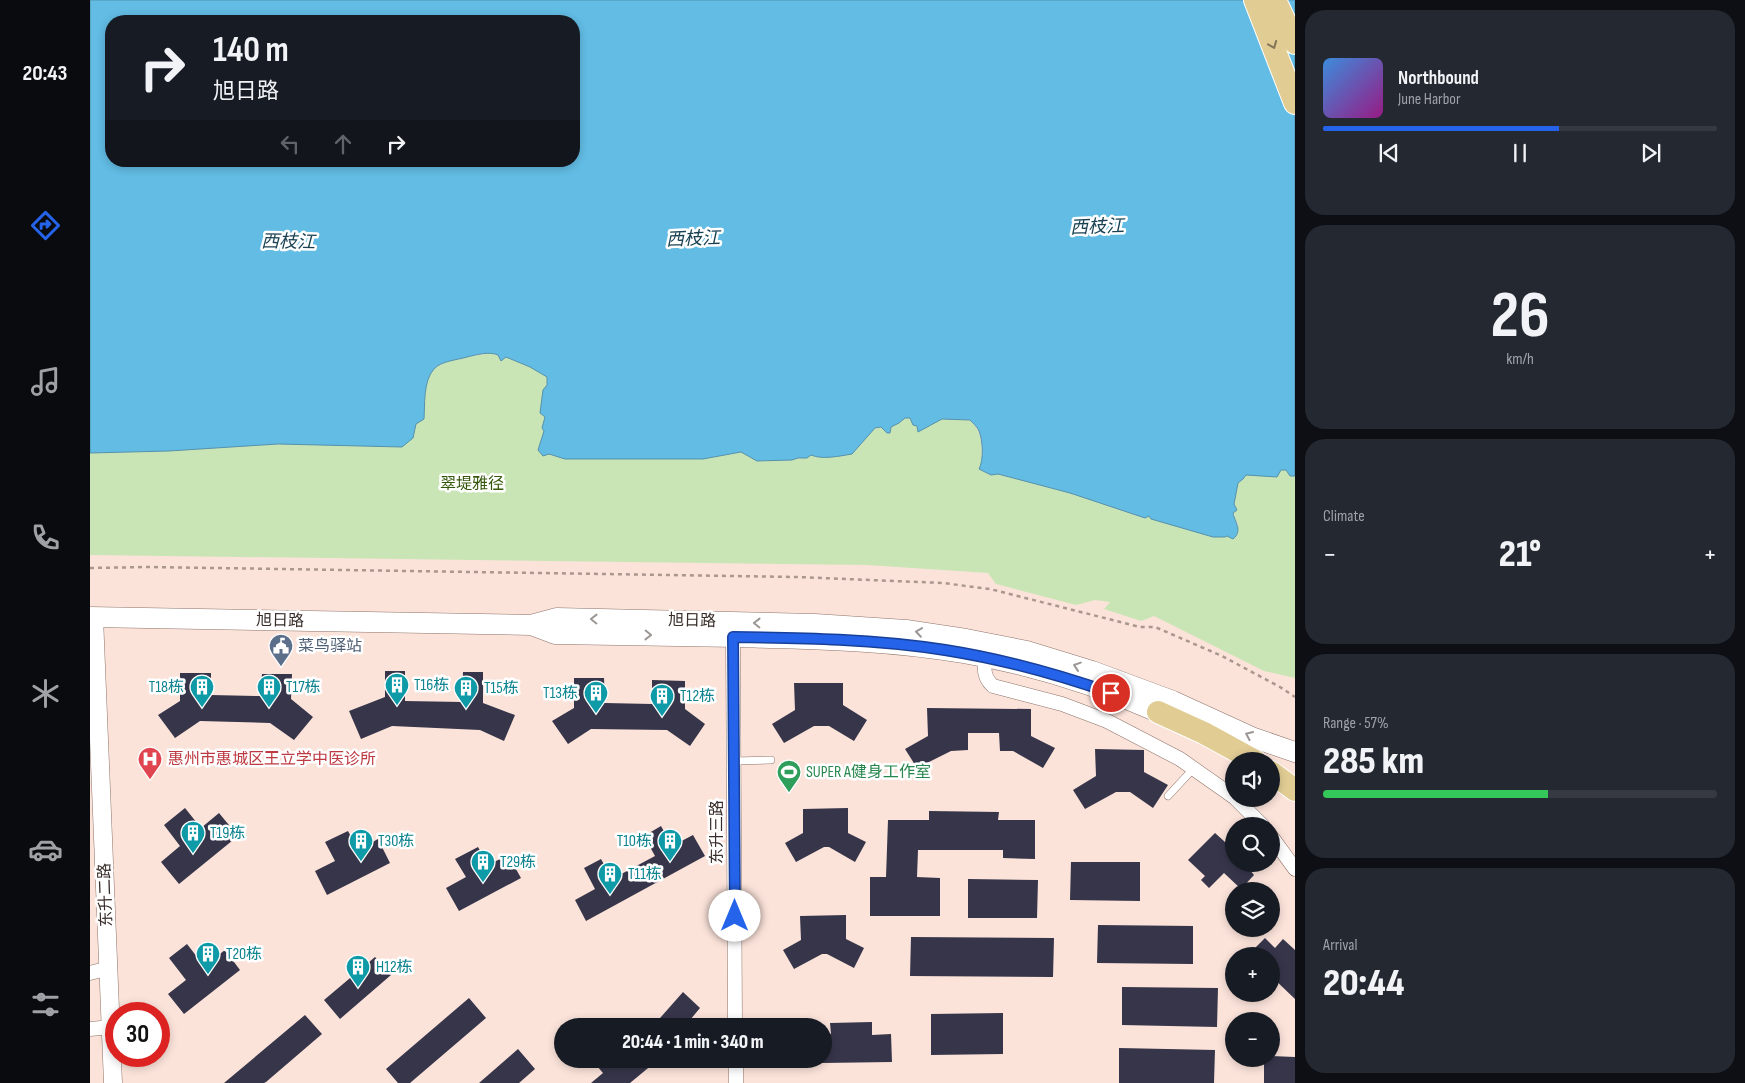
<!DOCTYPE html>
<meta charset="utf-8">
<style>
:root{--surface:#171b24;--page:#242831;--text:#f1f3f6;--muted:#9ea1a6;--line:#363941;--accent:#2563eb}
body{margin:0;font-family:"Sofia Sans Condensed","Noto Sans SC",sans-serif;background:var(--page);color:var(--text);height:100vh;display:flex;flex-direction:column;font-size:19px;white-space:nowrap}
*{box-sizing:border-box;margin:0}
p{font-size:16px;color:var(--muted)}
.icon{flex:none;width:28px;height:28px;fill:none;stroke:currentColor;stroke-width:2;stroke-linecap:round;stroke-linejoin:round}
.map{position:relative;flex:1;overflow:hidden}
.details{display:flex;flex-direction:column;gap:10px;padding:10px;background:#0d0f14;width:450px}
.details>*{flex:none}
.top-card{position:absolute;left:15px;top:15px;width:475px;height:152px;border-radius:20px;box-shadow:0 2px 8px #0003;background:#171b24;color:var(--text);overflow:hidden}
.controls{position:absolute;left:1135px;top:752px;display:grid;gap:10px}
.controls a{display:grid;place-items:center;width:55px;height:55px;border-radius:50%;background:var(--surface);box-shadow:0 2px 8px #0003;font-size:25px}
.speed{position:absolute;left:15px;top:1002px;display:flex;gap:10px;font-size:25px;font-weight:700;text-align:center}
.speed>*{display:grid;place-content:center;width:65px;height:65px;border-radius:50%;background:var(--surface);box-shadow:0 2px 8px #0003;line-height:1}
.speed .limit{border:8px solid #d22;background:#fff;color:#111}
.pin{position:absolute;display:grid;place-items:center;width:42px;height:42px;color:#fff;margin:-21px;border:2px solid #fff;border-radius:50%;box-shadow:0 1px 5px #0007}
.me{position:absolute;width:55px;margin:-28px;rotate:0deg;stroke-linejoin:round;filter:drop-shadow(0 0 4px #0008)}
.turn{display:flex;align-items:center;gap:18px;height:105px;padding:0 25px;font-size:22px}
.turn .icon{width:65px;height:65px;stroke-width:2.5}
.turn b{display:block;font-size:35px;line-height:42px}
.lanes{display:flex;align-items:center;height:48px;padding:0 25px;background:#0003;justify-content:center;gap:25px;direction:ltr}
.lanes .off{opacity:.35}
.big{font-size:38px;font-weight:800;line-height:1.1}
.details .card{flex:1;display:flex;flex-direction:column;justify-content:center;gap:8px;min-width:0;padding:0 18px;border-radius:20px;background:var(--page)}
.details .dial{align-items:center;gap:0}
.dial b{font-size:65px;line-height:1}
.song{display:flex;align-items:center;gap:15px}
.cover{width:60px;height:60px;border-radius:8px;background:linear-gradient(135deg,hsl(210 70% 55%),hsl(310 70% 35%))}
.played{height:5px;border-radius:2px;background:linear-gradient(90deg,var(--accent) 60%,var(--line) 60%)}
.keys{display:flex;justify-content:space-around;direction:ltr}
.heat{display:flex;justify-content:space-between;align-items:center;font-size:28px;direction:ltr}
.charge{height:8px;border-radius:4px;background:linear-gradient(90deg,#34c759 57%,var(--line) 0)}
.trip{position:absolute;left:464px;top:1018px;width:278px;height:50px;border-radius:25px;background:var(--surface);box-shadow:0 2px 8px #0003;font-weight:800;line-height:50px;text-align:center}
main{display:flex;flex:1;min-height:0}
.tabs{display:flex;flex-direction:column;width:90px;justify-content:space-around;align-items:center;background:#090b0e;color:var(--muted)}
.tabs .icon{width:35px;height:35px}
.tabs .selected{color:var(--accent)}
.tabs b{font-size:22px;color:var(--text)}
.map>svg:first-child{display:block}
.green{fill:#cae5b5}
.water{fill:#62bce4;stroke:#5591ac;fill-rule:evenodd}
.building{fill:#36354a}
.lines{fill:none;stroke-linecap:round;stroke-linejoin:round}
.service-casing{stroke:#8e7369;stroke-width:8}
.minor-casing{stroke:#8e7369;stroke-width:15}
.tertiary-casing{stroke:#8e7369;stroke-width:19}
.secondary-casing{stroke:#8e7369;stroke-width:21}
.primary-casing{stroke:#fff;stroke-width:24}
.path{stroke:#aa9790;stroke-width:2.5;stroke-dasharray:4 4;stroke-linecap:butt}
.service{stroke:#fff;stroke-width:7}
.minor{stroke:#fff;stroke-width:14}
.tertiary{stroke:#fff;stroke-width:18}
.secondary{stroke:#fff;stroke-width:20}
.primary{stroke:#e1cd94;stroke-width:22}
.oneway{stroke:#847559}
.oneway2{stroke:#9c9694}
.route-casing{stroke:#184099;stroke-width:12}
.route{stroke:#2563eb;stroke-width:9}
.labels{text-anchor:middle;dominant-baseline:central;stroke-width:5;stroke-linejoin:round;paint-order:stroke}
.park-label{font-size:16px;fill:#35570c;stroke:#fff}
.street-label{font-size:16px;fill:#382d29;stroke:#fff}
.service-label{font-size:16px;fill:#4e5e75;stroke:#fff;text-anchor:start}
.culture-label{font-size:16px;fill:#0d838f;stroke:#fff;text-anchor:start}
.health-label{font-size:16px;fill:#be3a42;stroke:#fff;text-anchor:start}
.leisure-label{font-size:16px;fill:#27864d;stroke:#fff;text-anchor:start}
.water-label{font-size:18px;font-style:italic;fill:#194152;stroke:#fff}
</style>
<main>
<nav class="tabs">
<b>20:43</b>
<svg class="icon selected" aria-label="directions" viewBox="0 0 24 24"><path d="M12 3l9 9-9 9-9-9zM9 14v-3h6M13 9l2 2-2 2"/></svg>
<svg class="icon" aria-label="music" viewBox="0 0 24 24"><path d="M9 18V5l10-2v13"/><circle cx="6" cy="18" r="3"/><circle cx="16" cy="16" r="3"/></svg>
<svg class="icon" aria-label="phone" viewBox="0 0 24 24"><path d="M5 4h4l2 5-3 2q2 4 5 5l2-3 5 2v4C11 20 4 13 5 4z"/></svg>
<svg class="icon" aria-label="climate" viewBox="0 0 24 24"><path d="M12 3v18M4 7l16 10M4 17L20 7"/></svg>
<svg class="icon" aria-label="car" viewBox="0 0 24 24"><path d="M5 17H2v-5l4-1 3-4h7l3 4 3 1v5h-3M9 17h6M6 11h13"/><circle cx="7" cy="17" r="2"/><circle cx="17" cy="17" r="2"/></svg>
<svg class="icon" aria-label="filters" viewBox="0 0 24 24"><path d="M4 7h16M4 17h16"/><circle cx="9" cy="7" r="2"/><circle cx="15" cy="17" r="2"/></svg>
</nav>
<div class="map">
<svg width="1205" height="1083" viewBox="0 0 1205 1083">
<rect width="100%" height="100%" fill="#fbe3da"/>
<!-- green -->
<path class="green" d="M400,353L408,355L411,361L416,357L440,367L457,377L455,417L452,428L454,431L448,450L475,459H613L651,452L667,461L702,460L721,455L747,456L771,445C773,439 782,428 789,428C793,427 796,430 800,431L801,427L809,423L815,418H820L828,426V432L852,419L880,420C894,434 891,446 892,465L890,469L900,475L908,474L980,493L1054,518L1059,516L1126,537L1147,535L1148,524C1140,511 1145,498 1148,483L1153,479L1156,474L1187,477L1191,470H1196L1200,476H1205V678L1174,671L1064,616L1051,621L1014,609L1020,602L1005,600L986,605L906,584L898,573L777,565L0,555V453L79,451L188,444L323,438L326,424L334,419C335,405 334,389 339,376C347,358 383,357 400,353Z"/>
<!-- water -->
<path class="water" d="M0,0H1205V476H1200L1196,470H1191L1187,477L1156,475L1153,479L1148,483L1144,504L1147,510L1143,513C1145,522 1153,531 1143,539L1137,536L1135,537H1123L1061,519L1059,516L1055,518L980,493L908,474L901,475L889,469C894,460 893,438 888,429C886,426 883,423 880,420L852,419L828,432L827,426L823,425L820,418H815L809,423L801,427L800,433H797L791,427L785,428L762,454C750,456 732,460 721,455L717,458H708L702,460L667,461L651,452L613,459H475L459,454L453,456L448,450L454,431L452,428L455,417L450,413L453,390L457,385V377L440,367L416,357L411,361L408,355C399,351 386,355 377,357C367,360 351,361 344,369C333,381 335,405 334,419L326,424L323,438L312,447L188,444L79,451L0,453ZM21,21H484V161H21Z"/>
<!-- building -->
<path class="building" d="M295,671H315V701L372,702L373,672H393V703L425,715L414,741L390,730L302,726L271,739L259,711L295,697Z
M90,673H121V695L170,696L172,674H202L201,699L223,717L204,740L180,723L110,721L85,738L68,715L90,701Z
M484,678H514L515,703L562,704V680L595,681V709L615,724L600,746L577,730L501,729L478,744L462,721L484,708Z
M704,683H753V705L777,720L764,741L739,726H724L694,743L682,724L705,710Z
M837,708L941,709V736L965,748L953,768L923,751H910L909,733H878V750L861,751L827,768L815,749L838,736Z
M1005,749L1054,750V772L1078,785L1063,808L1040,792H1026L995,809L983,790L1006,776Z
M95,808L111,828L129,813L148,836L89,884L71,862L90,846L74,825Z
M758,808V833L776,842L765,862L739,847H734L706,862L695,843L713,833V809Z
M839,811L909,812L908,820H945V859L913,858V850H828L827,877L850,878V916H780V877H796L798,820H839Z
M571,826L582,846L603,835L615,856L496,921L485,900L505,889L494,868L511,859L522,879L565,856L554,836Z
M258,831L268,850L288,839L300,863L237,895L225,871L245,861L235,842Z
M1144,832V864H1166L1160,870L1164,875L1151,889L1134,873L1119,888L1111,880L1115,876L1098,860L1125,833L1135,842Z
M388,847L398,865L418,855L431,878L369,911L356,888L376,877L365,859Z
M981,862H1050V901L980,900Z
M878,879L948,880L947,918H878Z
M756,915V939L774,948L764,968L737,954H732L704,969L693,950L711,940L710,916Z
M1008,925L1103,926V964L1007,963Z
M821,937L964,938L963,977L820,976Z
M1175,938L1185,948L1193,939L1205,950V999L1181,976V956H1157Z
M97,944L114,966L135,950L150,970L94,1014L78,994L96,980L79,958Z
M285,957L301,975L250,1019L234,1000Z
M1032,987L1128,988L1127,1027L1032,1025Z
M593,992L610,1008L595,1026H563Z
M379,998L396,1018L320,1083H308L296,1069Z
M913,1013V1054L841,1055V1014Z
M215,1015L232,1034L176,1082L174,1083H134Z
M782,1022V1035L801,1034L802,1062L732,1063V1034H741L740,1023Z
M1029,1048L1125,1050L1124,1083H1029Z
M428,1049L445,1069L429,1083H389Z
M1181,1056L1205,1057V1083H1174V1059H1181Z
M501,1059H569L540,1083H501L513,1073Z"/>
<g class="lines">
<defs>
<path id="service" d="M644,761L681,760
M1078,796L1104,768"/>
<path id="minor" d="M643,637L645,1026
M896,657C893,669 894,678 903,686L972,704L1017,721L1090,759L1144,797
M1146,799L1173,826
M1181,836L1205,869
M0,973L19,968
M0,1029L21,1027
M646,1059V1083"/>
<path id="tertiary" d="M4,617L23,1083"/>
<path id="secondary" d="M0,617L441,625L467,618L725,624L816,630L876,639L937,651L1002,671L1083,701L1164,738L1205,752
M441,625L465,634C525,635 586,636 647,637C722,639 798,640 873,653C940,664 1006,685 1068,712"/>
<path id="primary" d="M1165,0L1205,103
M1185,0L1205,43
M1068,712L1114,733L1165,761
M1181,772L1205,790"/>
</defs>
<!-- service casing -->
<use href="#service" class="service-casing"/>
<!-- minor casing -->
<use href="#minor" class="minor-casing"/>
<!-- tertiary casing -->
<use href="#tertiary" class="tertiary-casing"/>
<!-- secondary casing -->
<use href="#secondary" class="secondary-casing"/>
<!-- primary casing -->
<use href="#primary" class="primary-casing"/>
<!-- path -->
<path class="path" d="M0,568L59,567L708,577L853,583L900,589L1050,627H1065L1132,656L1190,687L1205,697"/>
<!-- service -->
<use href="#service" class="service"/>
<!-- minor -->
<use href="#minor" class="minor"/>
<!-- tertiary -->
<use href="#tertiary" class="tertiary"/>
<!-- secondary -->
<use href="#secondary" class="secondary"/>
<!-- primary -->
<use href="#primary" class="primary"/>
</g>
<!-- one-way arrows -->
<defs><path id="oneway-chevron" d="M-2-3.5L2.5 0L-2 3.5" fill="none" stroke-width="1.6" stroke-linecap="round" stroke-linejoin="round" transform="scale(1.25)"/></defs>
<use class="oneway" href="#oneway-chevron" transform="translate(1183 45) rotate(68)"/>
<g class="oneway2">
<use href="#oneway-chevron" transform="translate(504 619) rotate(-179)"/>
<use href="#oneway-chevron" transform="translate(667 623) rotate(-179)"/>
<use href="#oneway-chevron" transform="translate(829 632) rotate(-172)"/>
<use href="#oneway-chevron" transform="translate(558 635) rotate(1)"/>
<use href="#oneway-chevron" transform="translate(987 666) rotate(-162)"/>
<use href="#oneway-chevron" transform="translate(1159 735) rotate(-156)"/>
</g>
<g class="lines">
<defs>
<path id="route" d="M645,916L643,637C714,638 785,639 855,650C912,659 967,674 1021,693"/>
</defs>
<!-- route casing -->
<use href="#route" class="route-casing"/>
<!-- route -->
<use href="#route" class="route"/>
</g>
<!-- icons -->
<defs>
<symbol id="civic-pin" viewBox="-11 -11 22 30"><path d="M0 17L-7.5 6A9.5 9.5 0 1 1 7.5 6Z" fill="#5c6f8a" stroke="#fff"/><path d="M-.6-6.5H3V-4.5H.6V-3L4-1V1h2V6H-6V1h2V-1L-.6-3ZM-1.2 2.5V6h2.4V2.5Z" fill="#fff"/></symbol>
<symbol id="building-pin" viewBox="-11 -11 22 30"><path d="M0 17L-7.5 6A9.5 9.5 0 1 1 7.5 6Z" fill="#0f9aa8" stroke="#fff"/><path d="M-4-6H4V6H1V3H-1V6H-4ZM-2.5-4.3h1.7v1.8h-1.7ZM.8-4.3h1.7v1.8H.8ZM-2.5-1h1.7V.8h-1.7ZM.8-1h1.7V.8H.8Z" fill="#fff"/></symbol>
<symbol id="hospital-pin" viewBox="-11 -11 22 30"><path d="M0 17L-7.5 6A9.5 9.5 0 1 1 7.5 6Z" fill="#e0444e" stroke="#fff"/><path d="M-5-5h3v3.5h4V-5h3V5h-3V1.5h-4V5h-3Z" fill="#fff"/></symbol>
<symbol id="stadium-pin" viewBox="-11 -11 22 30"><path d="M0 17L-7.5 6A9.5 9.5 0 1 1 7.5 6Z" fill="#2e9e5b" stroke="#fff"/><path d="M0-5a6.5 5 0 1 0 0 10a6.5 5 0 1 0 0-10ZM-3.5-1.8h7v3.6h-7Z" fill="#fff"/></symbol>
</defs>
<g fill-rule="evenodd">
<use href="#civic-pin" x="177" y="632" width="28" height="38"/>
<use href="#building-pin" x="293" y="671" width="28" height="38"/>
<use href="#building-pin" x="98" y="673" width="28" height="38"/>
<use href="#building-pin" x="165" y="673" width="28" height="38"/>
<use href="#building-pin" x="362" y="674" width="28" height="38"/>
<use href="#building-pin" x="492" y="679" width="28" height="38"/>
<use href="#building-pin" x="558" y="682" width="28" height="38"/>
<use href="#hospital-pin" x="46" y="745" width="28" height="38"/>
<use href="#stadium-pin" x="685" y="758" width="28" height="38"/>
<use href="#building-pin" x="89" y="819" width="28" height="38"/>
<use href="#building-pin" x="257" y="827" width="28" height="38"/>
<use href="#building-pin" x="566" y="827" width="28" height="38"/>
<use href="#building-pin" x="379" y="848" width="28" height="38"/>
<use href="#building-pin" x="506" y="860" width="28" height="38"/>
<use href="#building-pin" x="104" y="940" width="28" height="38"/>
<use href="#building-pin" x="254" y="953" width="28" height="38"/>
</g>
<g class="labels">
<!-- park labels -->
<g class="park-label">
<text x="382" y="484">翠堤雅径</text>
</g>
<!-- street labels -->
<g class="street-label">
<text transform="translate(190 621) rotate(1)">旭日路</text>
<text transform="translate(602 621) rotate(1)">旭日路</text>
<text transform="translate(627 832) rotate(-90)">东升三路</text>
<text transform="translate(16 895) rotate(-92)">东升二路</text>
</g>
<!-- service labels -->
<g class="service-label">
<text x="208" y="646">菜鸟驿站</text>
</g>
<!-- culture labels -->
<g class="culture-label">
<text x="324" y="685">T16栋</text>
<text x="94" y="687" text-anchor="end">T18栋</text>
<text x="196" y="687">T17栋</text>
<text x="394" y="688">T15栋</text>
<text x="488" y="693" text-anchor="end">T13栋</text>
<text x="590" y="696">T12栋</text>
<text x="120" y="833">T19栋</text>
<text x="288" y="841">T30栋</text>
<text x="562" y="841" text-anchor="end">T10栋</text>
<text x="410" y="862">T29栋</text>
<text x="538" y="874">T11栋</text>
<text x="136" y="954">T20栋</text>
<text x="286" y="967">H12栋</text>
</g>
<!-- health labels -->
<g class="health-label">
<text x="78" y="759">惠州市惠城区王立学中医诊所</text>
</g>
<!-- leisure labels -->
<g class="leisure-label">
<text x="716" y="772">SUPER A健身工作室</text>
</g>
<!-- water labels -->
<g class="water-label">
<text transform="translate(1007 227) rotate(-2)">西枝江</text>
<text transform="translate(603 239) rotate(-2)">西枝江</text>
<text transform="translate(198 242) rotate(1)">西枝江</text>
</g>
</g>
</svg>
<div class="controls">
<a><svg class="icon" aria-label="sound" viewBox="0 0 24 24"><path d="M4 9h4l5-4v14l-5-4H4zM17 9q2 3 0 6"/></svg></a>
<a><svg class="icon" aria-label="search" viewBox="0 0 24 24"><circle cx="10" cy="10" r="6"/><path d="M15 15l6 6"/></svg></a>
<a><svg class="icon" aria-label="layers" viewBox="0 0 24 24"><path d="M12 4l9 5-9 5-9-5zM3 14l9 5 9-5"/></svg></a>
<a>+</a>
<a>−</a>
</div>
<div class="speed"><div class="limit">30</div></div>
<div class="pin" style="left:1021px;top:693px;background:#d93025"><svg class="icon" aria-label="arrive" viewBox="0 0 24 24"><path d="M6 21V4h12l-3 4 3 4H6"/></svg></div>
<svg class="me" style="left:645px;top:916px" viewBox="-20 -20 40 40"><circle r="19" fill="#fff"/><path d="M0-13L10 11 0 6-10 11z" fill="#2563eb"/></svg>
<div class="trip">20:44 · 1 min · 340 m</div>
<div class="top-card">
<div class="turn"><svg class="icon" aria-label="right" viewBox="0 0 24 24"><path d="M7 20v-9h11M14 6l5 5-5 5"/></svg><div><b>140 m</b>旭日路</div></div>
<div class="lanes"><svg class="icon off" aria-label="left" viewBox="0 0 24 24"><path d="M17 20v-9H6M10 6l-5 5 5 5"/></svg><svg class="icon off" aria-label="ahead" viewBox="0 0 24 24"><path d="M12 20V5M6 11l6-6 6 6"/></svg><svg class="icon" aria-label="right" viewBox="0 0 24 24"><path d="M7 20v-9h11M14 6l5 5-5 5"/></svg></div>
</div>
</div>
<section class="details">
<div class="card">
<div class="song"><i class="cover"></i><div><b>Northbound</b><p>June Harbor</p></div></div>
<div class="played"></div>
<div class="keys"><svg class="icon" aria-label="previous" viewBox="0 0 24 24"><path d="M18 5L8 12l10 7zM5 5v14"/></svg><svg class="icon" aria-label="pause" viewBox="0 0 24 24"><path d="M8 5v14M16 5v14"/></svg><svg class="icon" aria-label="next" viewBox="0 0 24 24"><path d="M6 5l10 7-10 7zM19 5v14"/></svg></div>
</div>
<div class="card dial"><b>26</b><p>km/h</p></div>
<div class="card"><p>Climate</p>
<div class="heat"><a>−</a><b class="big">21°</b><a>+</a></div>
</div>
<div class="card"><p>Range · 57%</p><b class="big">285 km</b><div class="charge"></div></div>
<div class="card"><p>Arrival</p><b class="big">20:44</b></div>
</section>
</main>
